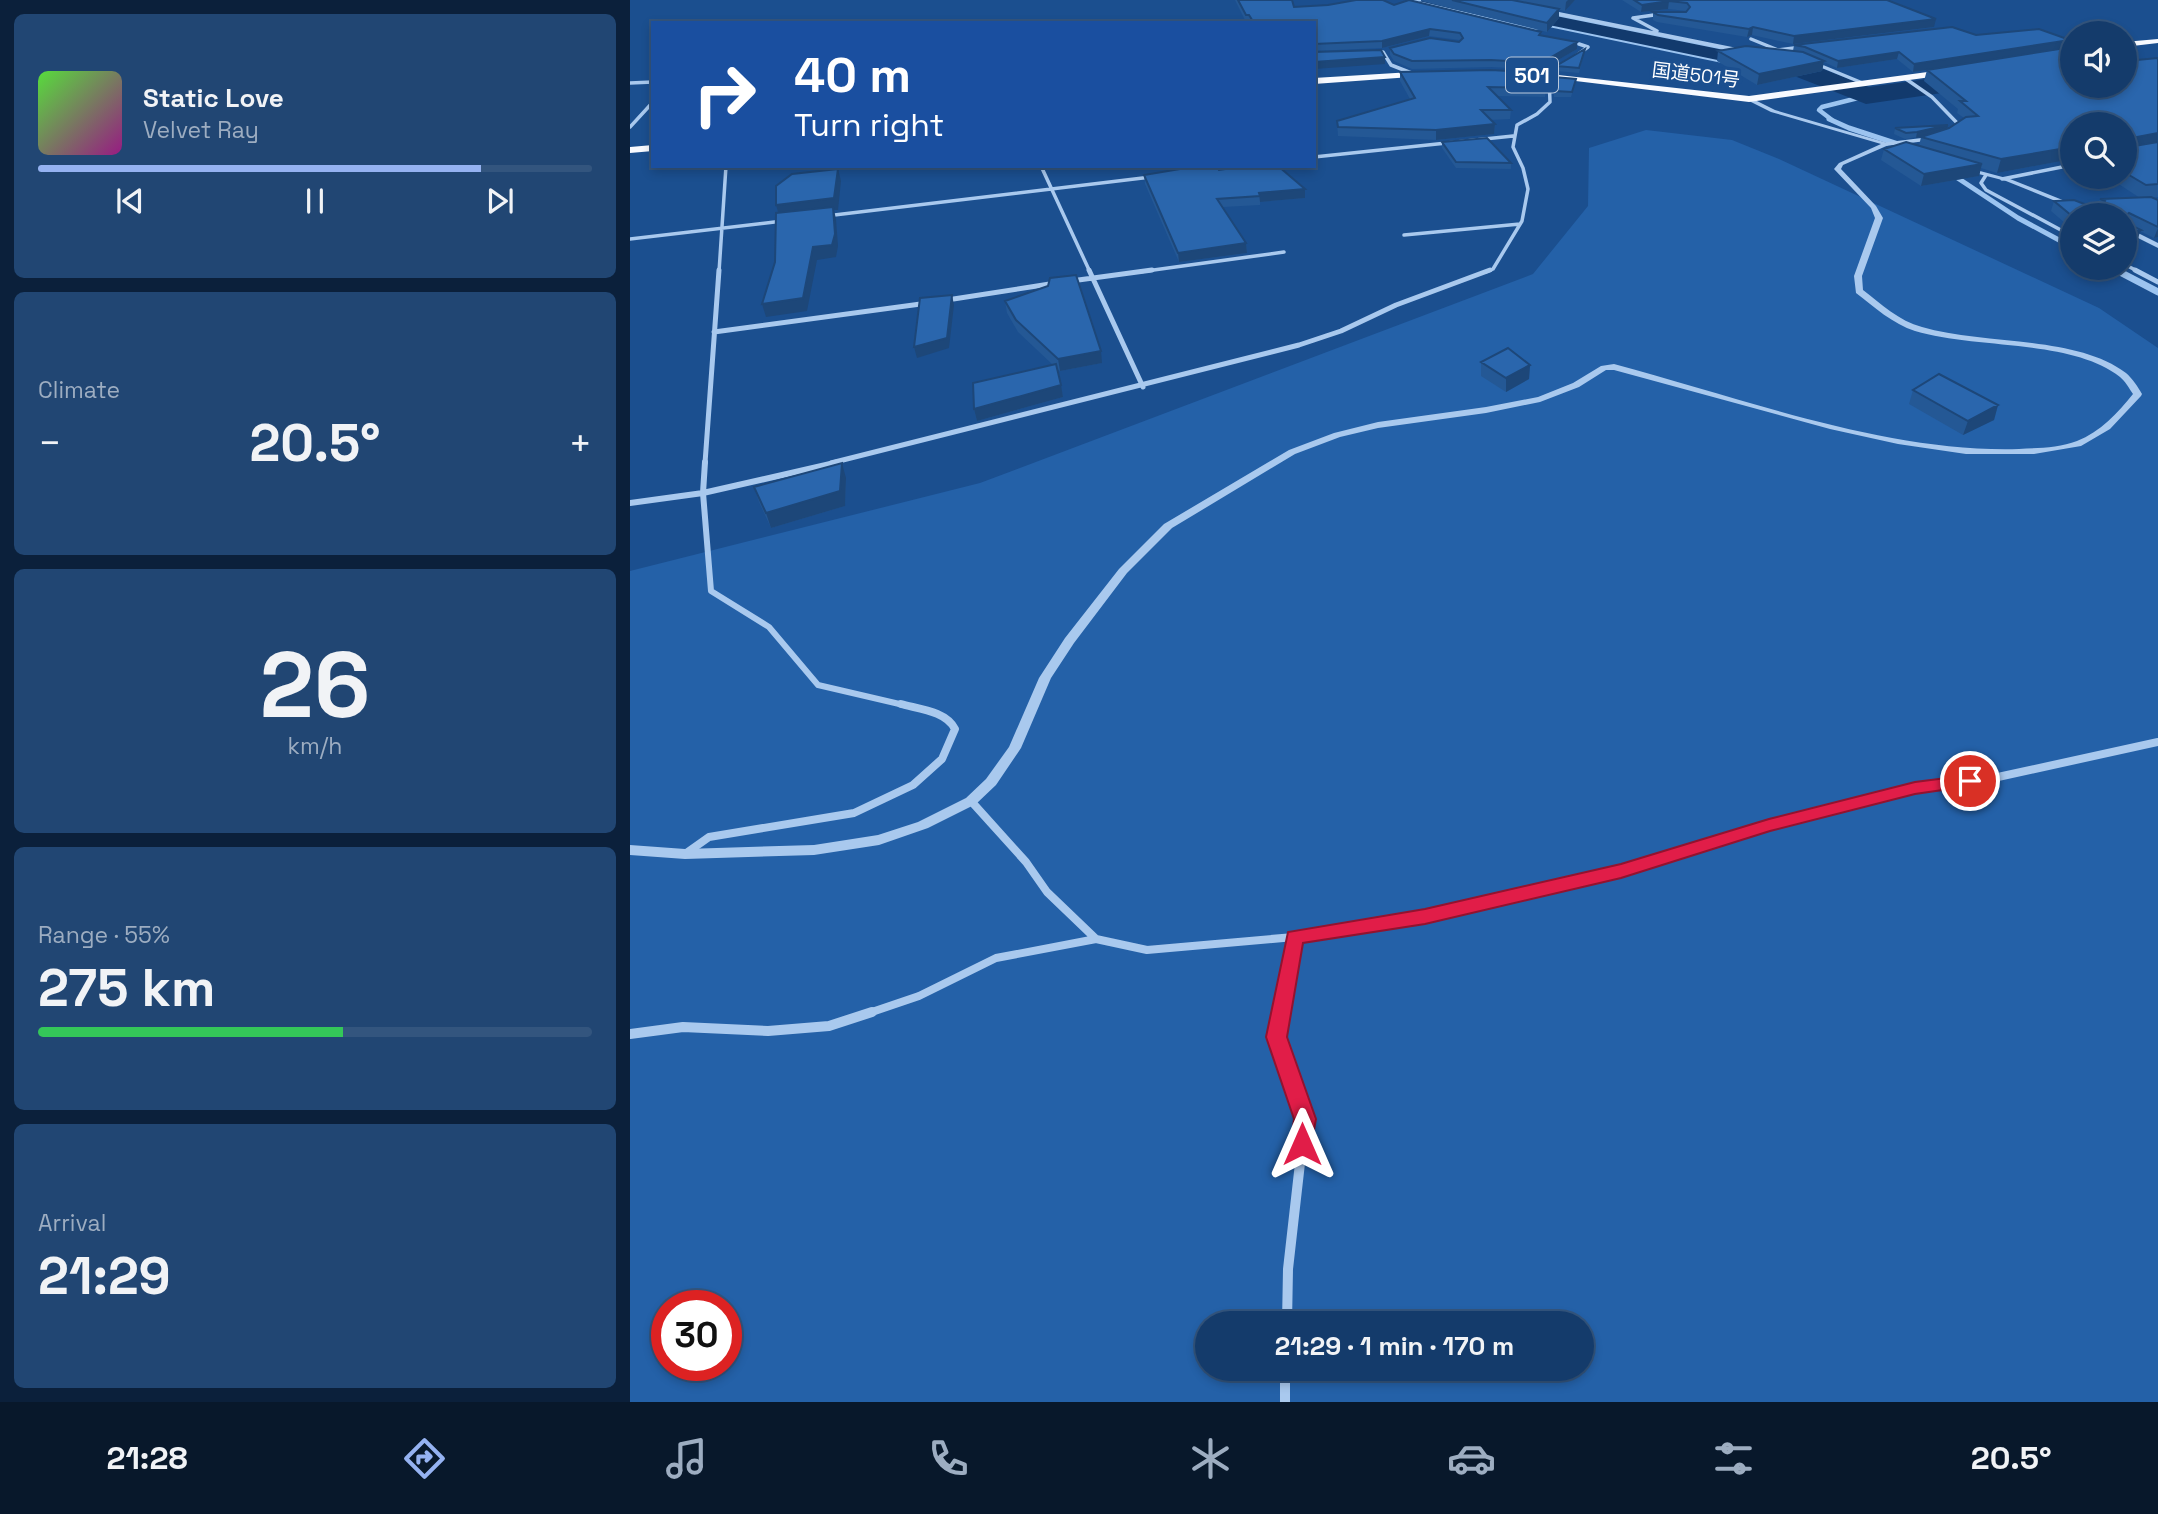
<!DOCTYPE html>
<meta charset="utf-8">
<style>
:root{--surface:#143b6b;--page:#214673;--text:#f1f3f6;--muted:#9dadc1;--line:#33557e;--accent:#95b2f1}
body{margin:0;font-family:"Space Grotesk","Noto Sans JP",sans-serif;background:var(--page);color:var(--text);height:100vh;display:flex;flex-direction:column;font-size:26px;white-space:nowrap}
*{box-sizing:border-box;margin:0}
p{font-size:23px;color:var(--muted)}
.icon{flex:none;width:38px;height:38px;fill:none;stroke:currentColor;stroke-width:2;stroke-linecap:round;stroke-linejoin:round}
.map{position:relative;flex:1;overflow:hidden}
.panel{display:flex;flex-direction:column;gap:14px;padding:14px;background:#0b203b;width:630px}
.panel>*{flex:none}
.guide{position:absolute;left:21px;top:21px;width:665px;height:147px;border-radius:0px;box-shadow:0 4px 10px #0003,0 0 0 2px var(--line);background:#1a4fa0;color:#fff;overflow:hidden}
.fabs{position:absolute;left:1430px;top:21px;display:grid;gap:14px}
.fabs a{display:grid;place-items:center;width:77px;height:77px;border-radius:50%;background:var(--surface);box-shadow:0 4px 10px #0003,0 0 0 2px var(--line);font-size:35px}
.speed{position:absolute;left:21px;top:1290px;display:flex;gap:14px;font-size:35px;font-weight:700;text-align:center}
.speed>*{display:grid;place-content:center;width:91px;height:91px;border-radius:50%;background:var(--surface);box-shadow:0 4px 10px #0003,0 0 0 2px var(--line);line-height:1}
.speed .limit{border:10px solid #d22;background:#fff;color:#111}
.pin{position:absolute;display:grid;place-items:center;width:60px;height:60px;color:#fff;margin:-30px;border:4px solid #fff;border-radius:50%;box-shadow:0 2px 7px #0007}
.me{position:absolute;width:77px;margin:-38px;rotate:0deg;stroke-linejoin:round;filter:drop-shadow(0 0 5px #0008)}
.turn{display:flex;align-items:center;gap:24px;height:147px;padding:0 28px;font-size:32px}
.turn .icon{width:91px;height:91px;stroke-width:2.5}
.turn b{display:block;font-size:49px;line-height:60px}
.big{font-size:52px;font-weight:800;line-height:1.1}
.panel .tile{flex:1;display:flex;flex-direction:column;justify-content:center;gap:10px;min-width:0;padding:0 24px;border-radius:10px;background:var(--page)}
.panel .dial{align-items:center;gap:0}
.dial b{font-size:91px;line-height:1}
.song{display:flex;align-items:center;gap:21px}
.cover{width:84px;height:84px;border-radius:10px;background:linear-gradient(135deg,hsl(110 70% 55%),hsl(310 70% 35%))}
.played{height:7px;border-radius:4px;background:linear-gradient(90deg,var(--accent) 80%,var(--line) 80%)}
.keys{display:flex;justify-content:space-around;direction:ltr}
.heat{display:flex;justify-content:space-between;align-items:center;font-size:38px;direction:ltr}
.charge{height:10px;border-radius:5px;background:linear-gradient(90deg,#34c759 55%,var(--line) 0)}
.trip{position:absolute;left:565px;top:1311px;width:399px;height:70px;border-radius:35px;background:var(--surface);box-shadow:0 4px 10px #0003,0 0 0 2px var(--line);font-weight:800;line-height:70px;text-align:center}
.tab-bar{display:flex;height:112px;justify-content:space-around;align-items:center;background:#08182b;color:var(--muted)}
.tab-bar .icon{width:49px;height:49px}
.tab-bar .selected{color:var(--accent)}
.tab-bar b{font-size:32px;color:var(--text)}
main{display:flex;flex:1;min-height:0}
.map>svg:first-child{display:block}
.green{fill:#2461a8;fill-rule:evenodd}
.water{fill:#123a6d;stroke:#9cc4f0;stroke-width:2}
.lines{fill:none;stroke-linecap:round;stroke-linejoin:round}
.stream-far2{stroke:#9cc4f0;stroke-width:4.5}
.stream-far1{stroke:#9cc4f0;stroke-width:5}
.stream{stroke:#9cc4f0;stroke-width:7}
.river{fill:#123a6d;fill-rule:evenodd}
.minor-far4{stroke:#a9c9ee;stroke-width:3.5}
.minor-far3{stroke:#a9c9ee;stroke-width:5}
.minor-far2{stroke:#a9c9ee;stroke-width:6}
.minor-far1{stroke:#a9c9ee;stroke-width:8}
.minor{stroke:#a9c9ee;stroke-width:10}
.tertiary{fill:#a9c9ee;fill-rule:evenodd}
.trunk{fill:#f8faff;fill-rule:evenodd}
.wall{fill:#245895}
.shaded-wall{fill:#1d4779}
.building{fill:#2a66ad;stroke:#1d4779;stroke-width:2}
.route{fill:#e11d48;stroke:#92132f;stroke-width:2}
.labels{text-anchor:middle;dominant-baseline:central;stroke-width:7;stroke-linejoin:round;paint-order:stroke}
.far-street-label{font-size:19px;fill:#fff;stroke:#1b4f8f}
.shield{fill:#1b4f8f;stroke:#bbcadd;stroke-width:2}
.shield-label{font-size:21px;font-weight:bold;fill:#fff}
</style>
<main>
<section class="panel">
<div class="tile">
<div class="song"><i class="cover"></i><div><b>Static Love</b><p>Velvet Ray</p></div></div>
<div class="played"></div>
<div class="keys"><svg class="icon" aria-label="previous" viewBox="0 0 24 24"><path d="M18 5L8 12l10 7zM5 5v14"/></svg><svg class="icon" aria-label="pause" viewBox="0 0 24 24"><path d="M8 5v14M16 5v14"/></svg><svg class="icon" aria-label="next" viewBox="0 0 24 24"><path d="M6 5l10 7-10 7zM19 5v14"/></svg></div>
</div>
<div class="tile"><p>Climate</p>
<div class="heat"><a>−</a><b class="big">20.5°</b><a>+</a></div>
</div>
<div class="tile dial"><b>26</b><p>km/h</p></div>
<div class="tile"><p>Range · 55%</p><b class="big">275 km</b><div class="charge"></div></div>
<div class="tile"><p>Arrival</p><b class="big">21:29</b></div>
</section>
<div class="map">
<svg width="1528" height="1402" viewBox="0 0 1528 1402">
<rect width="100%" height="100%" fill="#1b4f8f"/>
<!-- green -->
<path class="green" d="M1016,130L1102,140L1149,159L1469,308L1528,348V1402H0V571L350,483L903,274L958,206L959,148ZM37,1306H96V1365H37ZM578,1323H952V1368H578Z"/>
<!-- water -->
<path class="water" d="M780,0H852L1104,51L1169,60L1202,75C1180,78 1171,72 1150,74L919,26L905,29Z"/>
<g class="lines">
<!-- stream-far2 -->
<path class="stream-far2" d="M1202,120L1189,110L1192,107L1236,96"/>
<!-- stream-far1 -->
<path class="stream-far1" d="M1199,119L1219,128L1277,147
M1320,173L1388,218L1442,247
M1482,268L1489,272"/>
<!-- stream -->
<path class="stream" d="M1486,270L1528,292"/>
<!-- river -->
<path class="river" d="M1108,51L1168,59L1239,87L1319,76L1442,64V80L1319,92L1236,104L1154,72L1099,65L1095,59L1099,53Z"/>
<!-- minor-far4 -->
<path class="minor-far4" d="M920,12L1108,50
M1027,31L1003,18L1031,14
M1121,39L1148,50L1172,47
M744,52H753L761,65L784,74
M947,55L958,47L949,44
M1184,63L1235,84
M1276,79L1302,97L1330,126L1328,129
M0,83L23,82
M0,127L23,102
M1257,144L1298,139
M684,157L883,136
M411,166L460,272
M582,170L609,166
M1356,175L1351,183L1356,190L1442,236
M1372,179L1442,165
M196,216L521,177
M774,235L890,224
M0,239L153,221
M1494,264L1509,272
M89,272L96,166
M509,272L654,252
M856,272L863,269L892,221L898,189L893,168L883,147L887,125L907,114L920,102L919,76"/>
<!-- minor-far3 -->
<path class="minor-far3" d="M459,270L513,387
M1505,270L1528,282
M441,281L522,270
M317,300L426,283
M84,332L298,303
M75,463L89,270
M201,463L669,345L711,331L766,305L860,270"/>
<!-- minor-far2 -->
<path class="minor-far2" d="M75,462L73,493L81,591L139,627L188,685L278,706
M0,503L73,493L209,462"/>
<!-- minor-far1 -->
<path class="minor-far1" d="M341,801L396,862L417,892L466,939L517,950L664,937L770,922L991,871L1139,825L1285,788L1368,777L1528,742
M55,854L79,837L224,813L283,785L312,759L325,729C316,711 289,709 271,704
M236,1014L289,996L366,958L466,939
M651,1014L664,937"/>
<!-- minor -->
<path class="minor" d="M651,1012L647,1037L675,1119L658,1269L657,1323
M0,1034L53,1027L138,1031L199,1026L242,1012
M655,1368V1402"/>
<!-- tertiary -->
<path class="tertiary" d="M1119,97L1145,110L1261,144L1213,165L1211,169L1246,206L1253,218L1232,276L1233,290C1251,304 1269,321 1292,327C1352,345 1446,335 1496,373C1502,378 1508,387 1512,394L1511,396L1480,429L1451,446L1404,454H1336L1268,444L1200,429L984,370H976L949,387L910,402L856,413L748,428L710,437L665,454L542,528L497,573L444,643L421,678L391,748L366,785L346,804L298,828L249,845L184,855L55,859L0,855V845L55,849L184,845L248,835L288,822L336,798L356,779L379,747L409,678L435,638L489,569L534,524L659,450L704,433L748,422L856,407L908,397L943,383L971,366L984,364C1112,398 1256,453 1389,449C1407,448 1429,448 1447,441C1470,432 1488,413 1503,394C1499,388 1495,381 1490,377C1442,339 1344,349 1285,331C1263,324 1244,307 1226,293L1224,276L1245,218L1241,208L1204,169L1209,163L1251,144L1141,112L1117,100Z
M1335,167L1380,179L1470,215H1460L1376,181L1333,170L1332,169Z
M1494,226L1528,243V248L1494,231Z"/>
<!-- trunk -->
<path class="trunk" d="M1528,39V43L1494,47V42Z
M1320,69L1323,70V74L1119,102L887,74L891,71L1119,96Z
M798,71V75L795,76L684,84V78Z
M23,145V151L0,153V147Z"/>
</g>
<!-- wall -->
<path class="wall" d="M605,0H662L664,7L764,5L911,35L947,49L911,70L861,67L782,69L764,61L760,55V48L829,42L830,40L799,36L752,48L684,51V23H620L619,21L616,22Z
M791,0H882L929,9V18L917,32L791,1Z
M883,0H945L935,11Z
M992,0H1257L1304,27L1163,44L1122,35L1117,37L1027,22L1023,20V12L1057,11L1038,9L1011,12Z
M1346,35L1440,40L1438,47L1283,72L1267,59L1207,68L1194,62L1192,71L1127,85L1087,61L1088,51H1163L1164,45Z
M955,49L949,73L926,71V66Z
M1528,58V197L1522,198L1528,200V237L1524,238L1510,231L1507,240L1494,242V215H1442V229L1421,211L1424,201L1467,207L1470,199L1510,198L1478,177H1494V124H1442V159L1367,173L1351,168L1349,176L1291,186L1251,160L1254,149L1289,146L1291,137L1293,136L1275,139L1264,134L1265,128H1317L1334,118L1327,113L1328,109L1294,81L1297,70L1507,60Z
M770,72L916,88L915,97L867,96L881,110L880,119L860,120L865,124L864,134L806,140L708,136L707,121L780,99L770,81Z
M924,77L945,84L941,97H924Z
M812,142L881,163V169L826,168L812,148Z
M589,170L675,189V198L630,202V205L593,207L616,243L617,253L549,262L515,184L514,175Z
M375,301L472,363L430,371L427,369L433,397L347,421L344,409L423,365L388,332L377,313Z
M851,362L900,365L899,379L876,392L851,376Z
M1283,390L1368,405L1364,420L1333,435L1279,404Z
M216,478L215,506L141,528L129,502L124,487Z"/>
<!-- shaded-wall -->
<path class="shaded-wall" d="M938,0H945L935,11L936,2Z
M1039,1L1038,9L1011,12L1012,5Z
M929,9V18L917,32V23Z
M1306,19L1304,27L1163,44L1164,36Z
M1123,27L1122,35L1117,37L1119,29Z
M800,29L799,36L752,48V41Z
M1440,40L1438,47L1283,72L1284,64Z
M947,42V49L911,70V63Z
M1269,52L1267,59L1207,68L1208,61Z
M755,57V64L684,69V62Z
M1194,61L1192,71L1127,85L1129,74Z
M865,124L864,134L806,140V130Z
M1318,125L1317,130L1286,138L1287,132Z
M1528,133V142L1494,151V143L1497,139Z
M1442,147V159L1367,173L1371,159Z
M1352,164L1349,176L1291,186L1294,174Z
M208,169L211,181L208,210H204L206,219L208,246L206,257L187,260L177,311L136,317L132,304L173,298L146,205Z
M675,189V198L630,202L629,193Z
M1528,227V237L1524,238L1528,228Z
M1511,230L1507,240L1494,242V233Z
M616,243L617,253L549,262L548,253Z
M322,295L324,305L319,348L287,358L284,347Z
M471,351L472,363L430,371L428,359Z
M900,365L899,379L876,392V378Z
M431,385L433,397L347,421L344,409Z
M1368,405L1364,420L1333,435L1338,421Z
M212,463L216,478L215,506L141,528L136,513Z"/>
<!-- building -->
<path class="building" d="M608,0H662L664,7L698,5L726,0H753L764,5L779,0L911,32L909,35L947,42L911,63L861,60L782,61L764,54L760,48L800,38L829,42L833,38L830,33L800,29L752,41L684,44V23H624L619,15H616Z
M822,0H882L929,9L917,23Z
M1004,0H1257L1306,19L1164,36L1123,27L1119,29L1028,15L1023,12H1056L1060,7L1057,3L1039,1L1012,5Z
M1322,27L1346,35L1409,29L1440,40L1284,64L1269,52L1208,61L1175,47L1164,45Z
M1116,46L1173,52L1194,61L1129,74L1088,51Z
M1442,47V86H1494V56L1507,60L1528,58V133L1497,139L1494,143V124H1442V147L1371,159L1291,137L1319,128L1336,117L1348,116L1330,101H1336L1297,70Z
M955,49L949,68L926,66Z
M751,50L755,57L684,62V52Z
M861,70L915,73L916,88L858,87L881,110H851L865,124L806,130L708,127L707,121L785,98L770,72Z
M924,77L946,79L942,92L925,91Z
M1318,125L1287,132L1276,133L1265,128Z
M857,138L881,163L826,162L812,142Z
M1276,142L1352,164L1294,174L1254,149Z
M1528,142V184L1516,185L1494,172V144L1499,147Z
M587,166L589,170L617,166H648L675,189L629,193L630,196L587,199L616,243L548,253L514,175L562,167Z
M208,169L204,198L146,205V186L162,174Z
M1521,197L1528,200V227L1499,213L1495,216L1496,223L1511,230L1494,233V215L1442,216L1424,201L1444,200L1462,207H1472L1475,201L1470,199Z
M203,207L205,234L202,245L183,247L173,298L132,304L145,262L146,213Z
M446,275L471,351L428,359L386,320L375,301L418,286L420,278Z
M322,295L317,338L284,347L290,298Z
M878,348L900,365L876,378L851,362Z
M426,364L431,385L344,409L343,383Z
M1309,374L1368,405L1338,421L1283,390Z
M212,463L210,491L136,513L124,487Z"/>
<!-- route -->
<path class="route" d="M1340,775L1349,781L1347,785L1285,794L1140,831L991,878L795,924L673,943L657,1037L686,1119L680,1151L672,1154L664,1151L661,1144L664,1119L636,1037L658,932L795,909L991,864L1139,819L1285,782Z"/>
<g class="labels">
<!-- far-street labels -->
<g class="far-street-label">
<text transform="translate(1066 75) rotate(7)">国道501号</text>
</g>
<!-- shield labels -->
<rect class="shield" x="876" y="57.5" width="52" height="35" rx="5"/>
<g class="shield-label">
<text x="902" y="75">501</text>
</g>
</g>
</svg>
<div class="fabs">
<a><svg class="icon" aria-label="sound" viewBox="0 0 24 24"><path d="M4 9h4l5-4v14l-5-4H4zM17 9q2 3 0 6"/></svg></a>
<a><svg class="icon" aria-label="search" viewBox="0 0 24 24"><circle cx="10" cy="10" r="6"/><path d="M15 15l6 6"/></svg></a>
<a><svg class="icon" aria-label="layers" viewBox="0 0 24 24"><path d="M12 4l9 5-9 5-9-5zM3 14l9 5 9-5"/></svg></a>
</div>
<div class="speed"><div class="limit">30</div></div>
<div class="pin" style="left:1340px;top:781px;background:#d93025"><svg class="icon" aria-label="arrive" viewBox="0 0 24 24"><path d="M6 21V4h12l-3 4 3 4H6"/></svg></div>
<svg class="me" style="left:672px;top:1144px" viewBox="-20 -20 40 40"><path d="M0-17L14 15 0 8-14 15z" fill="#e11d48" stroke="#fff" stroke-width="4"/></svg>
<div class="trip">21:29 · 1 min · 170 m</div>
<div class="guide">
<div class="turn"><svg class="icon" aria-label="right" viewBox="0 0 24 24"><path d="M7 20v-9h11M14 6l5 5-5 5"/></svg><div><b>40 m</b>Turn right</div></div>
</div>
</div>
</main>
<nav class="tab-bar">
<b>21:28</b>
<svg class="icon selected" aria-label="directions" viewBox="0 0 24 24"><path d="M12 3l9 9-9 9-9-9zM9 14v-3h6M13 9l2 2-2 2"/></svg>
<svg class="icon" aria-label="music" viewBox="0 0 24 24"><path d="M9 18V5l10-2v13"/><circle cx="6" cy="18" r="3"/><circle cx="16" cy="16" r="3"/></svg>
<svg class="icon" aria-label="phone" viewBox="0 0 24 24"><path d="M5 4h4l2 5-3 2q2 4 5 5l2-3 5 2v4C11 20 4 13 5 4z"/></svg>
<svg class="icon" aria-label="climate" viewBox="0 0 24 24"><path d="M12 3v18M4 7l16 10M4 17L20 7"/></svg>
<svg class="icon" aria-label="car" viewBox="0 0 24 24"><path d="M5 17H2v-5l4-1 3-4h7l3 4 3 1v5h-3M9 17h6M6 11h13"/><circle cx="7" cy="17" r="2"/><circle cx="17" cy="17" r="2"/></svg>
<svg class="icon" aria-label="filters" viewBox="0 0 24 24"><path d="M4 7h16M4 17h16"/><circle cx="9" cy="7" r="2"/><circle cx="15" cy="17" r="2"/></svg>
<b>20.5°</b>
</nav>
